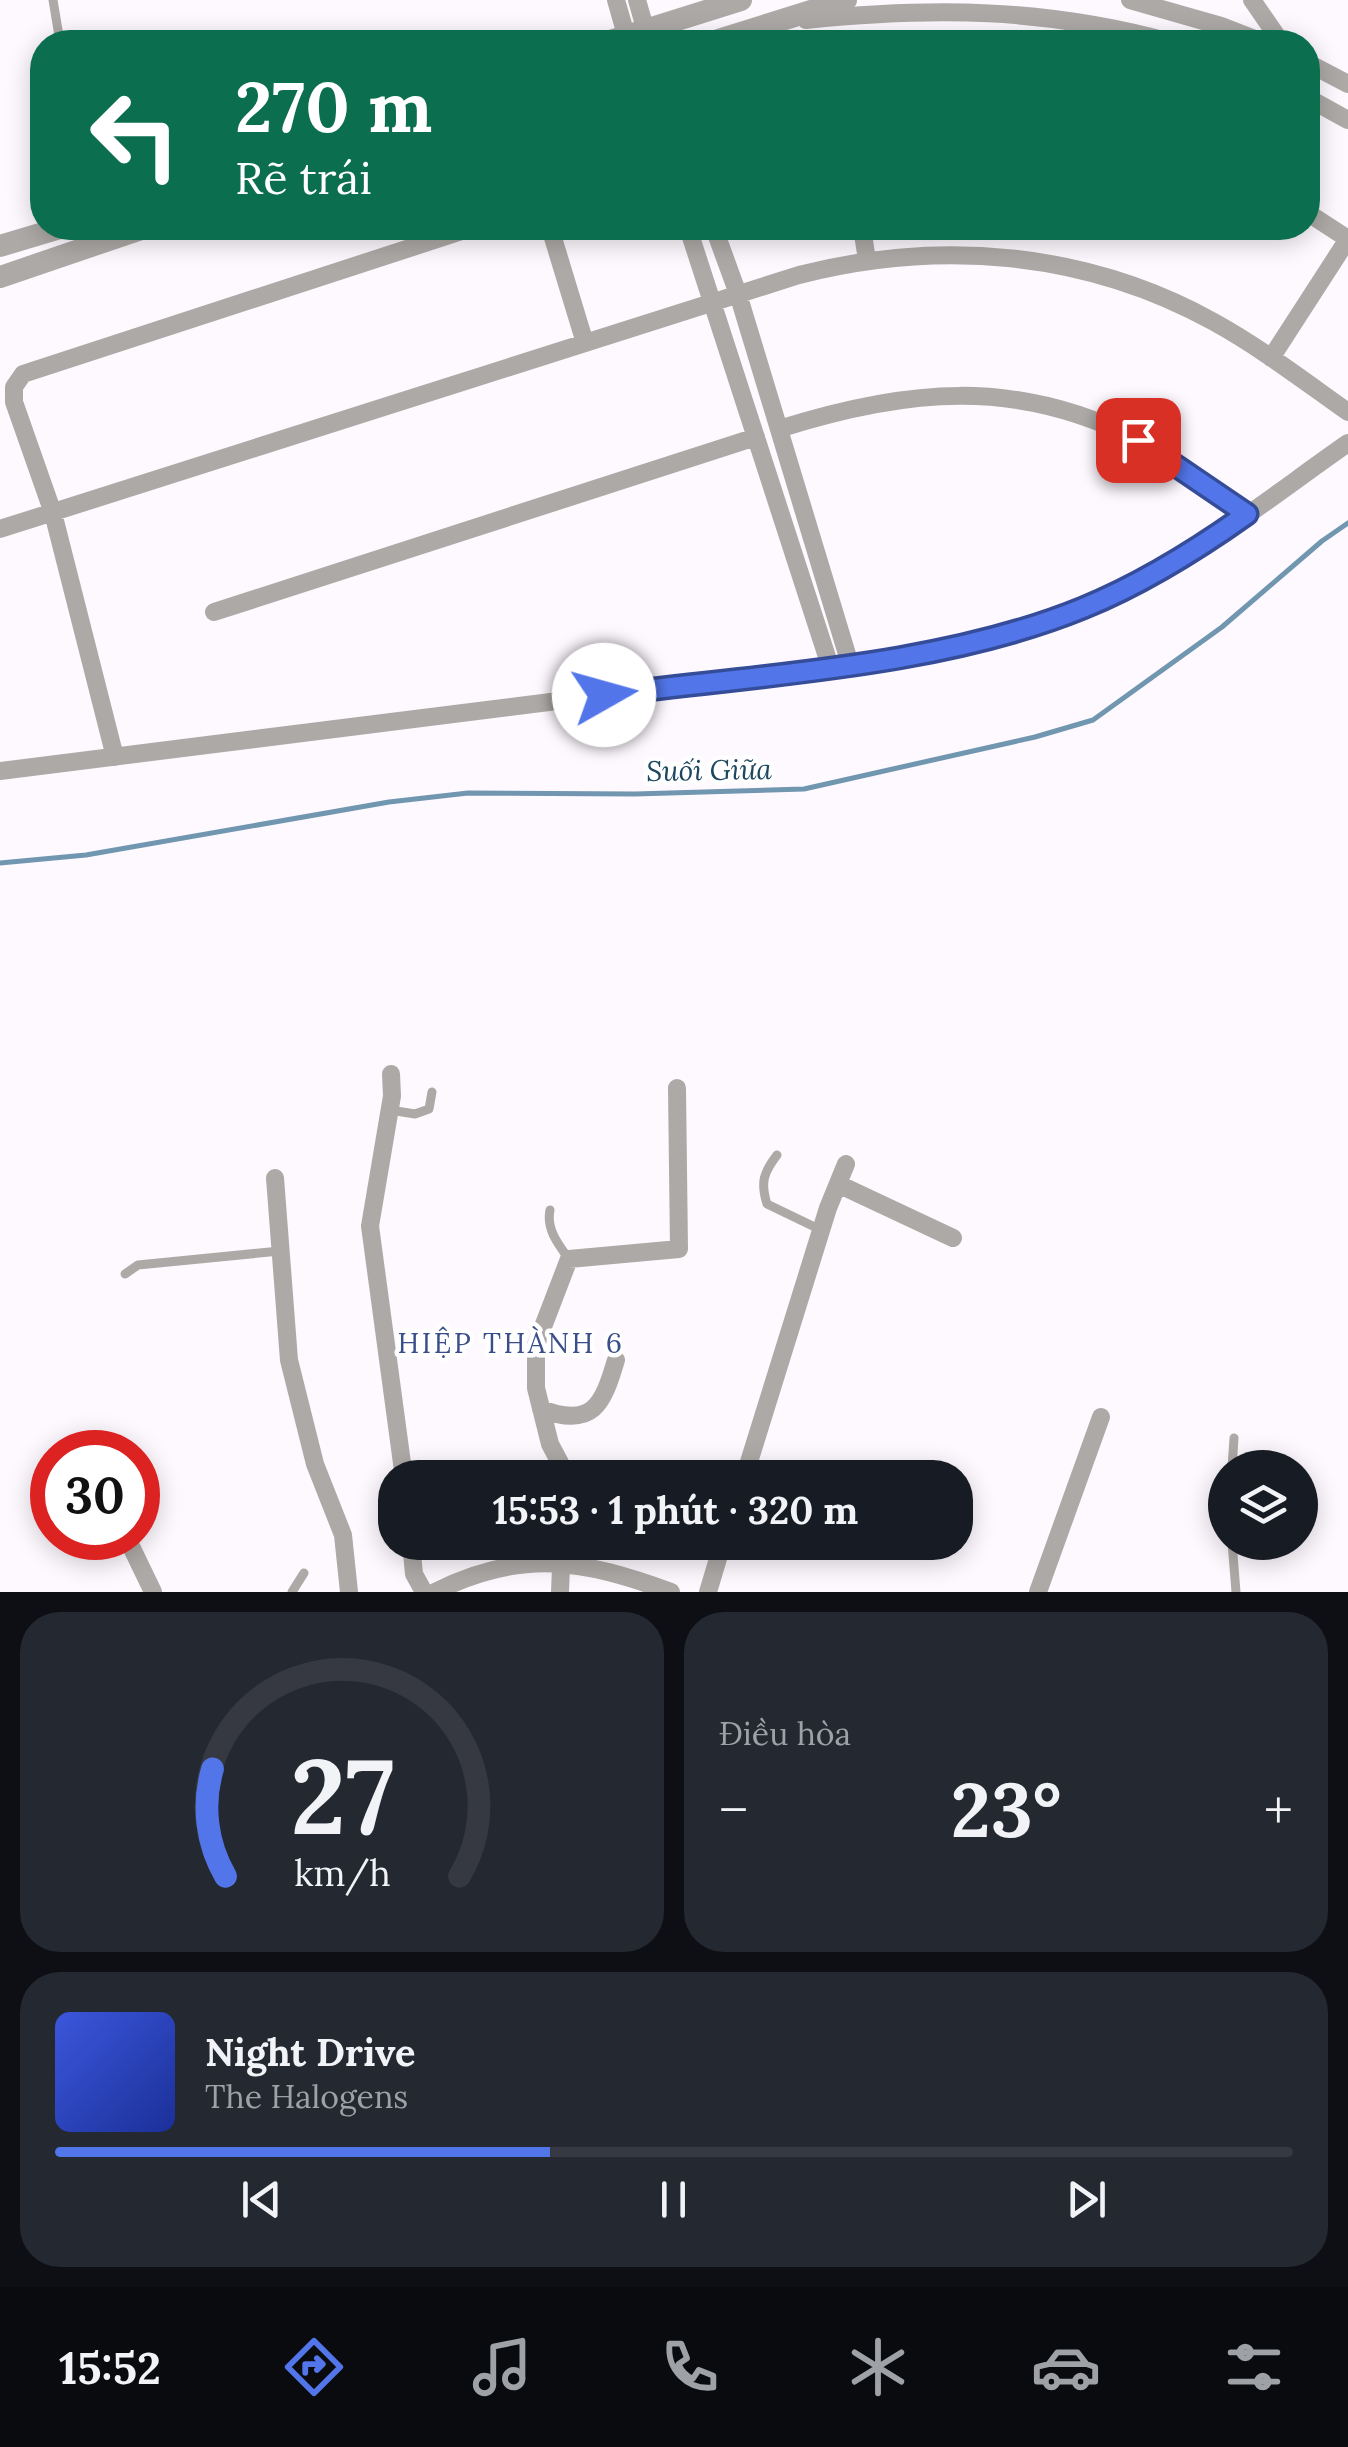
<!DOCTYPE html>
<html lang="vi">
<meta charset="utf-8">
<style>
:root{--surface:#171b24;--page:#242831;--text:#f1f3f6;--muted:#9ea1a6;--line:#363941;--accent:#5276ea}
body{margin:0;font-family:Lora,serif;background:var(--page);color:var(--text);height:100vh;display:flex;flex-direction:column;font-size:38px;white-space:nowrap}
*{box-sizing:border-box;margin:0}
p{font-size:32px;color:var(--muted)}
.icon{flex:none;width:55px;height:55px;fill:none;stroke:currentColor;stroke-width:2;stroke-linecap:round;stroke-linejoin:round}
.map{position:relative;height:1592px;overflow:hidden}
.sheet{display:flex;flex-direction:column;gap:20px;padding:20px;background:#0d0f14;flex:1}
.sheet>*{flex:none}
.top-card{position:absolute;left:30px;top:30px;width:1290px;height:210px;border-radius:40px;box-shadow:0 5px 25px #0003;background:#0b6e4f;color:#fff;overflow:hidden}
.controls{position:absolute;left:1208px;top:1450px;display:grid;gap:20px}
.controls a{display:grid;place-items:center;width:110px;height:110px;border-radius:50%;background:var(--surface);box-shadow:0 5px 25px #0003;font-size:50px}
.speed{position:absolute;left:30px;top:1430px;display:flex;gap:20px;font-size:50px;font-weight:700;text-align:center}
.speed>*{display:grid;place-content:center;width:130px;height:130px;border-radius:50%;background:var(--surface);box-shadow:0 5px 25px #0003;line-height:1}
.speed .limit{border:15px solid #d22;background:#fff;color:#111}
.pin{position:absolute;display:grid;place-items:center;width:85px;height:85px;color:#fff;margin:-42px;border-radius:20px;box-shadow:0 5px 15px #0006}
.me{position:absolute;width:110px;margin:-55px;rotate:83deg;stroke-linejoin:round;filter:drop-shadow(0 0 8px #0008)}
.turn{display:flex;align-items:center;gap:35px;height:210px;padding:0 40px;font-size:45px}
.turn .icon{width:130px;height:130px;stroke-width:2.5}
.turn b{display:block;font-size:70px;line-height:85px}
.big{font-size:75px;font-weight:800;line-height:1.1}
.sheet .card{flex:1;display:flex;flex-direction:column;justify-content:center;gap:15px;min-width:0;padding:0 35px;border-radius:40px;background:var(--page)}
.sheet .dial{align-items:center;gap:0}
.dial svg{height:260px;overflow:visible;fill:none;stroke:var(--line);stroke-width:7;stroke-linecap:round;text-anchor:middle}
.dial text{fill:var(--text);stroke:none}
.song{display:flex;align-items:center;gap:30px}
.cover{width:120px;height:120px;border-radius:15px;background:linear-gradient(135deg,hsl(230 70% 55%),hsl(230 70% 35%))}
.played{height:10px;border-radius:5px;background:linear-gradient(90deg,var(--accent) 40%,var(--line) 40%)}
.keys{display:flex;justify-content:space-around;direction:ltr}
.heat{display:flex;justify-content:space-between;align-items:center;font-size:55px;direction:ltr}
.sheet .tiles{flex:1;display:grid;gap:20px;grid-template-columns:1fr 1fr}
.card:last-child{grid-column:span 2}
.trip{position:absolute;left:378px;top:1460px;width:595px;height:100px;border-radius:40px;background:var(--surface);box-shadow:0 5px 25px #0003;font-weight:800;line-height:100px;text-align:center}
.dock{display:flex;height:160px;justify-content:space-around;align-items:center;background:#090b0e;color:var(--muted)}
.dock .icon{width:70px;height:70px}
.dock .selected{color:var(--accent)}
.dock b{font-size:45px;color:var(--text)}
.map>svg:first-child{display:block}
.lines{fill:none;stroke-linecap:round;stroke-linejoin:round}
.stream{stroke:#7096b0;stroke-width:5}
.service{stroke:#ada9a6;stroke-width:9}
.minor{stroke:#ada9a6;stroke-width:18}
.tertiary{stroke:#ada9a6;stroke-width:22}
.route-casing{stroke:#354d98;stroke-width:25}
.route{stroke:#5276ea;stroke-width:18}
.labels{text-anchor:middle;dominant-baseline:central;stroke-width:9;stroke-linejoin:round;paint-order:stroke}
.water-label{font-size:28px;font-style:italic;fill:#1d475f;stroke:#fff}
.neighbourhood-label{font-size:28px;letter-spacing:2.5px;fill:#3a4f8a;stroke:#fff}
</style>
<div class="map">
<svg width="1348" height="1592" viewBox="0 0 1348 1592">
<rect width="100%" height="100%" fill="#fef8ff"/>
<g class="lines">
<!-- stream -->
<path class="stream" d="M0,863L86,855L389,802L468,793L635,794L804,789L1035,737L1093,720L1222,627L1322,541L1348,523"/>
<!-- service -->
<path class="service" d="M53,0L60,42
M38,117L42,142
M390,1110L415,1114L429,1109L432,1092
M777,1155C764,1172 760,1182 767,1204L821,1230
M550,1210C546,1229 558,1244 569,1259
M125,1274L138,1265L280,1251
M1232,1468L1234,1438
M1232,1542L1236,1592
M292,1592L304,1573"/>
<!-- minor -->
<path class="minor" d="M616,0L628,42
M637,0L649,42
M1130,0L1221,26L1262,42
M1252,0L1281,42
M806,20C933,7 1045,8 1170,42
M1308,63L1348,84
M1308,98L1348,120
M1308,213L1348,239
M550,228L585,343
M688,228L830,666
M714,228L738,294L850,664
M862,228L867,260
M1271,358L1348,239
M779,429C905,389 1016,377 1138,440C1177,460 1212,488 1247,514
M0,529L799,275C940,239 1086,251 1214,322C1261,348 1304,381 1348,412
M214,612L756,437
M115,757L53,513L14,402V387L23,374L471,228
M0,771L869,662C965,647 1060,625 1146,579C1217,541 1282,489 1348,443
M391,1074L392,1096L370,1226L404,1478
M275,1178L289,1360L315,1464L343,1535L349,1592
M838,1184L953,1238
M541,1409C593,1429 603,1404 616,1360
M568,1478L550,1444L536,1388V1345L569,1259L679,1249L677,1088
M744,1478L828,1208L846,1164
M127,1538L153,1592
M411,1542L414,1574L424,1592
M435,1592C522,1548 583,1560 671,1592
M560,1592L562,1542
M708,1592L723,1542
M1038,1592L1101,1417"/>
<!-- tertiary -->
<path class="tertiary" d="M607,42L741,0
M712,42L846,0
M0,246L60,228
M0,277L144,228"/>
</g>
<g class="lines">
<defs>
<path id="route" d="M604,695C758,675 939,667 1083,608C1142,584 1195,551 1247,514L1138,440"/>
</defs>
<!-- route casing -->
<use href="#route" class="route-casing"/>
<!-- route -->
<use href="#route" class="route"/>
</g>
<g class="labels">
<!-- water labels -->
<g class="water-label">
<text transform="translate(709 770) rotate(-1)">Suối Giữa</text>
</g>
<!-- neighbourhood labels -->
<g class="neighbourhood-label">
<text x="511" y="1343">HIỆP THÀNH 6</text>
</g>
</g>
</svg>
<div class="controls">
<a><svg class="icon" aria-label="layers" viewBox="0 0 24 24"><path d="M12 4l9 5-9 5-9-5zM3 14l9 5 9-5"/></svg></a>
</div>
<div class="speed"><div class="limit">30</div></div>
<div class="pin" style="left:1138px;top:440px;background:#d93025"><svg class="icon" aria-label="arrive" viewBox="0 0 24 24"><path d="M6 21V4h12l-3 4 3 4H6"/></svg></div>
<svg class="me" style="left:604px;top:695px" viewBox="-20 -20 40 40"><circle r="19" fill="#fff"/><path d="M0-13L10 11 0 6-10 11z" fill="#5276ea"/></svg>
<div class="trip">15:53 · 1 phút · 320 m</div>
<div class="top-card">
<div class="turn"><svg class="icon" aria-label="left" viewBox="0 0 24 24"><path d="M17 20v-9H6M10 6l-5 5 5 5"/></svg><div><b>270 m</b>Rẽ trái</div></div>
</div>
</div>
<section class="sheet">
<div class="tiles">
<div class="card dial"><svg viewBox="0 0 100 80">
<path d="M14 69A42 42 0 1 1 86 69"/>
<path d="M14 69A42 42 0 0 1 10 36" stroke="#5276ea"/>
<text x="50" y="56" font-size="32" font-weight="700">27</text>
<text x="50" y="72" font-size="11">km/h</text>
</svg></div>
<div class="card"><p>Điều hòa</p>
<div class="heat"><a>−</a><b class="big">23°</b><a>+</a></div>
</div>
<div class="card">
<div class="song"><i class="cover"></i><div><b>Night Drive</b><p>The Halogens</p></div></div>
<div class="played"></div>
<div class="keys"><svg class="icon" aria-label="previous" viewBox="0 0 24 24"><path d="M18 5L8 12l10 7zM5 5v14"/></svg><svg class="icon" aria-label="pause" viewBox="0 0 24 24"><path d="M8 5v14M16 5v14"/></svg><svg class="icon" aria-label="next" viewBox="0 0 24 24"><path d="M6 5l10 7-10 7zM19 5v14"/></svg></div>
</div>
</div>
</section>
<nav class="dock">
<b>15:52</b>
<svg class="icon selected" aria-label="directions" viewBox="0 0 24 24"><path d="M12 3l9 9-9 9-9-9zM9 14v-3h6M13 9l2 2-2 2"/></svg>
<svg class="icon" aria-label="music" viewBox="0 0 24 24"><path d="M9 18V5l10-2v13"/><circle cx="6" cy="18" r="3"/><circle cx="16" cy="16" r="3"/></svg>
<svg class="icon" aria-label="phone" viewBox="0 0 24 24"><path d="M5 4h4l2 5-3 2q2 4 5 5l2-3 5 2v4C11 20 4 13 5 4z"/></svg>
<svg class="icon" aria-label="climate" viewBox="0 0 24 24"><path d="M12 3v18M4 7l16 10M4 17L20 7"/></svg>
<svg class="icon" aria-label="car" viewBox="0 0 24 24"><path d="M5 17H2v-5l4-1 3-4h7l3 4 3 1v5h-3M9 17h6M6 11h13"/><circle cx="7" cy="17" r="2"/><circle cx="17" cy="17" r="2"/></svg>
<svg class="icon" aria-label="filters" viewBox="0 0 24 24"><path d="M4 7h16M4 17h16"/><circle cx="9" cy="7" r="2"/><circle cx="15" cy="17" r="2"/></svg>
</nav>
